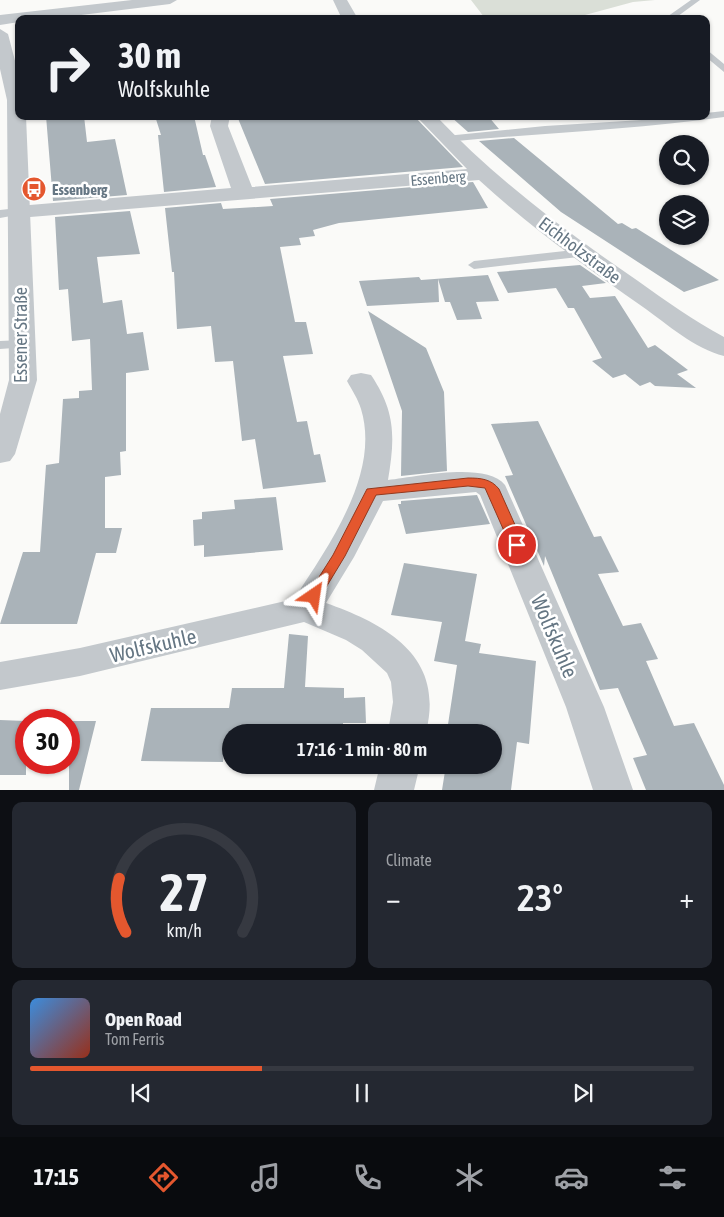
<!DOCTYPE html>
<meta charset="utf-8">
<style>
:root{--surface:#171b24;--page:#242831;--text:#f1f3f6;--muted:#9ea1a6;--line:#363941;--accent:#e4572e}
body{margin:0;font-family:"Asap Condensed",sans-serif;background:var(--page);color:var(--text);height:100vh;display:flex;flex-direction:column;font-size:19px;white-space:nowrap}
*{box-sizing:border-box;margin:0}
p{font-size:16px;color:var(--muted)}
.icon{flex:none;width:28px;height:28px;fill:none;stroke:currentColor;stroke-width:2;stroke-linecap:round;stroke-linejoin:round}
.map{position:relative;height:790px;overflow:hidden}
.side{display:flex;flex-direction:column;gap:12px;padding:12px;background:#0d0f14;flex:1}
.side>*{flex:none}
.top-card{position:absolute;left:15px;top:15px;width:695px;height:105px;border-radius:10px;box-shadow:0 1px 4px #0004;background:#171b24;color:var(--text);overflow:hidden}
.tools{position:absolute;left:659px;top:135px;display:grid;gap:10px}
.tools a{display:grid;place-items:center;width:50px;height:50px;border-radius:50%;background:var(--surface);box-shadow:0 1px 4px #0004;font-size:25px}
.speed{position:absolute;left:15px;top:709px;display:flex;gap:10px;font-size:25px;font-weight:700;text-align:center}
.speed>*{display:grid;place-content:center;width:65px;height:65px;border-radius:50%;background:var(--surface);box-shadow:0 1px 4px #0004;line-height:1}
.speed .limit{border:8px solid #d22;background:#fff;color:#111}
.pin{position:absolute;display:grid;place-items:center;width:42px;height:42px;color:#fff;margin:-21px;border:2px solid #fff;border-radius:50%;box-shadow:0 1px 5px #0007}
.me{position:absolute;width:55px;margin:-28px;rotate:32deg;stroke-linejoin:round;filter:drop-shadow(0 0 4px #0008)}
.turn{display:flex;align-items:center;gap:18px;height:105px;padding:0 20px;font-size:22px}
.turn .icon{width:65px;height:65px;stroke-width:2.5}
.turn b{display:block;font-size:35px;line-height:42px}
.big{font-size:38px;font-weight:600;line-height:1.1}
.side .card{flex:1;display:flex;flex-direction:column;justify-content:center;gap:8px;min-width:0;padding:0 18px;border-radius:10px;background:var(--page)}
.side .dial{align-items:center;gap:0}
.dial svg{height:130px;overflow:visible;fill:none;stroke:var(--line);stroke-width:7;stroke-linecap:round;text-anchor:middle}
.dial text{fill:var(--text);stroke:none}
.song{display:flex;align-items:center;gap:15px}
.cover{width:60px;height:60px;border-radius:8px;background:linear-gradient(135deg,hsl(210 70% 55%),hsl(10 70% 35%))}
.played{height:5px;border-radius:2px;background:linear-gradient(90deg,var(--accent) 35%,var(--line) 35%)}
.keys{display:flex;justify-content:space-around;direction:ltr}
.heat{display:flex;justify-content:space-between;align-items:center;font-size:28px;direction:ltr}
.side .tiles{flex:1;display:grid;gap:12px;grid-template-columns:1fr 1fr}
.card:last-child{grid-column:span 2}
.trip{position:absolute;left:222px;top:724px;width:280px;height:50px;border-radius:25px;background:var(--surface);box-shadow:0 1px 4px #0004;font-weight:600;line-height:50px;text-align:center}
.menu{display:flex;height:80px;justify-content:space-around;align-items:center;background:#090b0e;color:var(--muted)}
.menu .icon{width:35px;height:35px}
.menu .current{color:var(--accent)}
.menu b{font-size:22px;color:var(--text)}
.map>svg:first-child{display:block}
.green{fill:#dadfd7}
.building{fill:#aab3b9}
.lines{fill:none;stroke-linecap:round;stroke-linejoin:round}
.service{fill:#c3c8cc;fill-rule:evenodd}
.minor{fill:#c3c8cc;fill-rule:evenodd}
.tertiary{fill:#c3c8cc;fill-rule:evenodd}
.route{fill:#e4572e;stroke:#94391e}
.labels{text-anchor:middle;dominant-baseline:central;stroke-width:5;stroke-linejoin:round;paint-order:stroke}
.far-street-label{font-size:15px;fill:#657683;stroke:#fff}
.far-poi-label{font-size:15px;font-weight:bold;fill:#657683;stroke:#fff;text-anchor:start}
.street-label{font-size:18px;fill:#657683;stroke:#fff}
.near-street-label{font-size:21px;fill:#657683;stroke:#fff}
</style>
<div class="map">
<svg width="724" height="790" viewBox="0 0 724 790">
<rect width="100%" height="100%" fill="#fafaf8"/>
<!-- green -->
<path class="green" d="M471,0H655L633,2L585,15L484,17Z"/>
<!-- building -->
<path class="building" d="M46,116H84L87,142L115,139L127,195L53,201Z
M155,116H194L203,155H205L216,187L164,192L158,135H161Z
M237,116H414L463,167L265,184Z
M450,116H488L499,129L468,132Z
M514,138L618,224L622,223L632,229L636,228L719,280L684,292L561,212L479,141Z
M473,182L488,208L339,223L313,230L315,236L299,238L301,245L280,247L295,322H306L313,354L283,356L297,422L307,421L314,455L320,454L326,482L263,489L255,439L242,441L233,361L215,362L211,326L177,329L174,272H172L165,208L221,203L223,209L273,206L270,199Z
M130,211L140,254L97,257L103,303L122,300L127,334L143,332L149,370L126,373V451L120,452L121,475L105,477V528H122L116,553H96L77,624H0L23,552H40L46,465L59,463L63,399L79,398V391L92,390L90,339L72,341L68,289L59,290L55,217Z
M580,265L606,283L582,286L590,298L615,296L648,348L655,345L688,370L677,374L696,388L655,386L650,382L640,386L625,374L613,378L592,361L602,358L574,308H568L556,288L508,293L497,272Z
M488,275L499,301L476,302L482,319L457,320L450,302H445L438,279L439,302L367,306L359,281L419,277L421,280Z
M368,311L426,348L444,392L447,471L401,476L402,411Z
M538,421L594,537L601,536L619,572L598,574L623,626L641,623L658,659L646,661L674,726L694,723L724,785V790H646L633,758L647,755L618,688L600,690L545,556L544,566L505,476L513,475L491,424Z
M477,495L490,524L406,534L398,504H401V501Z
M276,497L283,550L204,557V545L194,546L193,520L202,519V512L235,509L234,500Z
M404,563L477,574L465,641L481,644L479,653L536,661L529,744L517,742L511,790H442L446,765H494V732L447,731L457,665L434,661L442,622L391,615Z
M289,634L308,636L305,687L344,688V698L365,697L366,723H343V732H231V741H225L223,762L141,761L151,708H229L232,688H284Z
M0,720L26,721V775H0Z
M69,721H96L79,790H69Z"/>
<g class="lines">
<!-- service -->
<path class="service" d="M691,0H700L674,19H664Z
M706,49L724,64V72L706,57Z
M724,111V117C632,130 539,133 446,142L441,139L446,136L545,126L706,116V113Z
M18,208L24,212L22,214L0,218V210Z
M583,249L587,250L589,253L587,256L474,269L468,265L474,261Z
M22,340L29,344L27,347L0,349V341Z"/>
<!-- minor -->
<path class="minor" d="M132,0H177L170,4L49,19H19V22L0,25V15Z
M333,0H347L358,19H342Z
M212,116H230L228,126L252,187L467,169L416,116H436C496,179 566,232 638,281C666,301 694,321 724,337V356C695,349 667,324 643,307C586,267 530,227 479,180L18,218L10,217L7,212L10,207L18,206L231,188L210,126Z
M361,373L371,375C396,412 395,438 388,480C416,477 486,461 505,485L604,707L633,790H593L566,707L480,495L476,492L383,501L354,557L326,603C388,625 445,657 426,732H388L393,702L391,682L387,673L362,650L346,640L304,622L80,676L0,690V662L80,648L294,599C327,548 381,474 361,409C358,399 352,390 347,381L351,375Z
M380,765H420L414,790H374Z"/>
<!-- tertiary -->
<path class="tertiary" d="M0,29L8,34L19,76V116H26L37,380L15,454L10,461L0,463V414L9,380L7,100L0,69Z"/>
</g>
<!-- route -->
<path class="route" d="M468,478C481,478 491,479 499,489L524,545L522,549H512L485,488L468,486L376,495L345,556L319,599H309L307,596L333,555L367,489Z"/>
<!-- icons -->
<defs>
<symbol id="bus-disc" viewBox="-11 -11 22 22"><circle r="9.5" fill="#e4572e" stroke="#fff"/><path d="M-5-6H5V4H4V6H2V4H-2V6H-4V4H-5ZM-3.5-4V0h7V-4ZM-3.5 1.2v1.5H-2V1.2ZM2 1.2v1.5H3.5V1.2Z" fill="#fff"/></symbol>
</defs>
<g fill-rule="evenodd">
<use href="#bus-disc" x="20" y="175" width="28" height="28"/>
</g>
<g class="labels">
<!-- far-street labels -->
<g class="far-street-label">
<text transform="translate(438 178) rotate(-5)">Essenberg</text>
</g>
<!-- far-poi labels -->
<g class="far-poi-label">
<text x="52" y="189">Essenberg</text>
</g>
<!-- street labels -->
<g class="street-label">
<text transform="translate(580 250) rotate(37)">Eichholzstraße</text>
<text transform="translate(20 335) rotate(-90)">Essener Straße</text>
</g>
<!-- near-street labels -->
<g class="near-street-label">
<text transform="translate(555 636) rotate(67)">Wolfskuhle</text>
<text transform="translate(153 645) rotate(-13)">Wolfskuhle</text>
</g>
</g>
</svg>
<div class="tools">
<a><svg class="icon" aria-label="search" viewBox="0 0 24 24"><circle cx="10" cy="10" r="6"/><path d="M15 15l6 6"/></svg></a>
<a><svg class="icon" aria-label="layers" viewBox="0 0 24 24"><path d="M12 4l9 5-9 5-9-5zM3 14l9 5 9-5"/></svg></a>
</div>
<div class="speed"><div class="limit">30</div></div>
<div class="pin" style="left:517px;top:545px;background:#d93025"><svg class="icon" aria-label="arrive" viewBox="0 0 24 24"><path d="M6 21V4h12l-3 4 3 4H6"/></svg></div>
<svg class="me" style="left:314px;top:596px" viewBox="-20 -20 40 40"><path d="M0-17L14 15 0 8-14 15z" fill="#e4572e" stroke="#fff" stroke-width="4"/></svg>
<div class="trip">17:16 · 1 min · 80 m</div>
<div class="top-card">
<div class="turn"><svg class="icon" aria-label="right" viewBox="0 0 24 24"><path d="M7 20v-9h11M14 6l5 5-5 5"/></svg><div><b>30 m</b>Wolfskuhle</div></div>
</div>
</div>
<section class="side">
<div class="tiles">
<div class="card dial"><svg viewBox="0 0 100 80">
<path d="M14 69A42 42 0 1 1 86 69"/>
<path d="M14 69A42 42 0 0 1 10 36" stroke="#e4572e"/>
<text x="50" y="56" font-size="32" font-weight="700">27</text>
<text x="50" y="72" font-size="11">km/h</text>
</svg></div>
<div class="card"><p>Climate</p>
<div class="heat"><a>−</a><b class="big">23°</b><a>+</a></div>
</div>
<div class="card">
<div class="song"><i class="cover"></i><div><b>Open Road</b><p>Tom Ferris</p></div></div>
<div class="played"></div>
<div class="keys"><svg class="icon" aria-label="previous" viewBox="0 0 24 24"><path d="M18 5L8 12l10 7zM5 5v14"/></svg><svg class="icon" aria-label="pause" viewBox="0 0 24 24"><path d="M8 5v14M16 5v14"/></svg><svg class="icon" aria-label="next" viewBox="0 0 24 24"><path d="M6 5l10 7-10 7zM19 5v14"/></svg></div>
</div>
</div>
</section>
<nav class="menu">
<b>17:15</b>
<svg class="icon current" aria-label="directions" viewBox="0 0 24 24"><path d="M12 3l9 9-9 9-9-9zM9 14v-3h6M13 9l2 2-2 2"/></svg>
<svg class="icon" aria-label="music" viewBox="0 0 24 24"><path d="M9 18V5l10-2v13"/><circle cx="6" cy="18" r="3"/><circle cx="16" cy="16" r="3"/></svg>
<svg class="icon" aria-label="phone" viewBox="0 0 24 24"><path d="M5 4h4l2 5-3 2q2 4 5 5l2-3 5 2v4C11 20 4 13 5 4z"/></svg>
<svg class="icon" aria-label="climate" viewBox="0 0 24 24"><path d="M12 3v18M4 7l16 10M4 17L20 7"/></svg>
<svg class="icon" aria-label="car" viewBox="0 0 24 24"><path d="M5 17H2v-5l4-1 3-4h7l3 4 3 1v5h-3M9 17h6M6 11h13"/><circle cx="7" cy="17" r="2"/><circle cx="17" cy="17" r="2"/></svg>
<svg class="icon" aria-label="filters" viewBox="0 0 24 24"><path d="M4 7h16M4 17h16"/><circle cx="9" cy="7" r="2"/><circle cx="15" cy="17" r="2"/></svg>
</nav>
